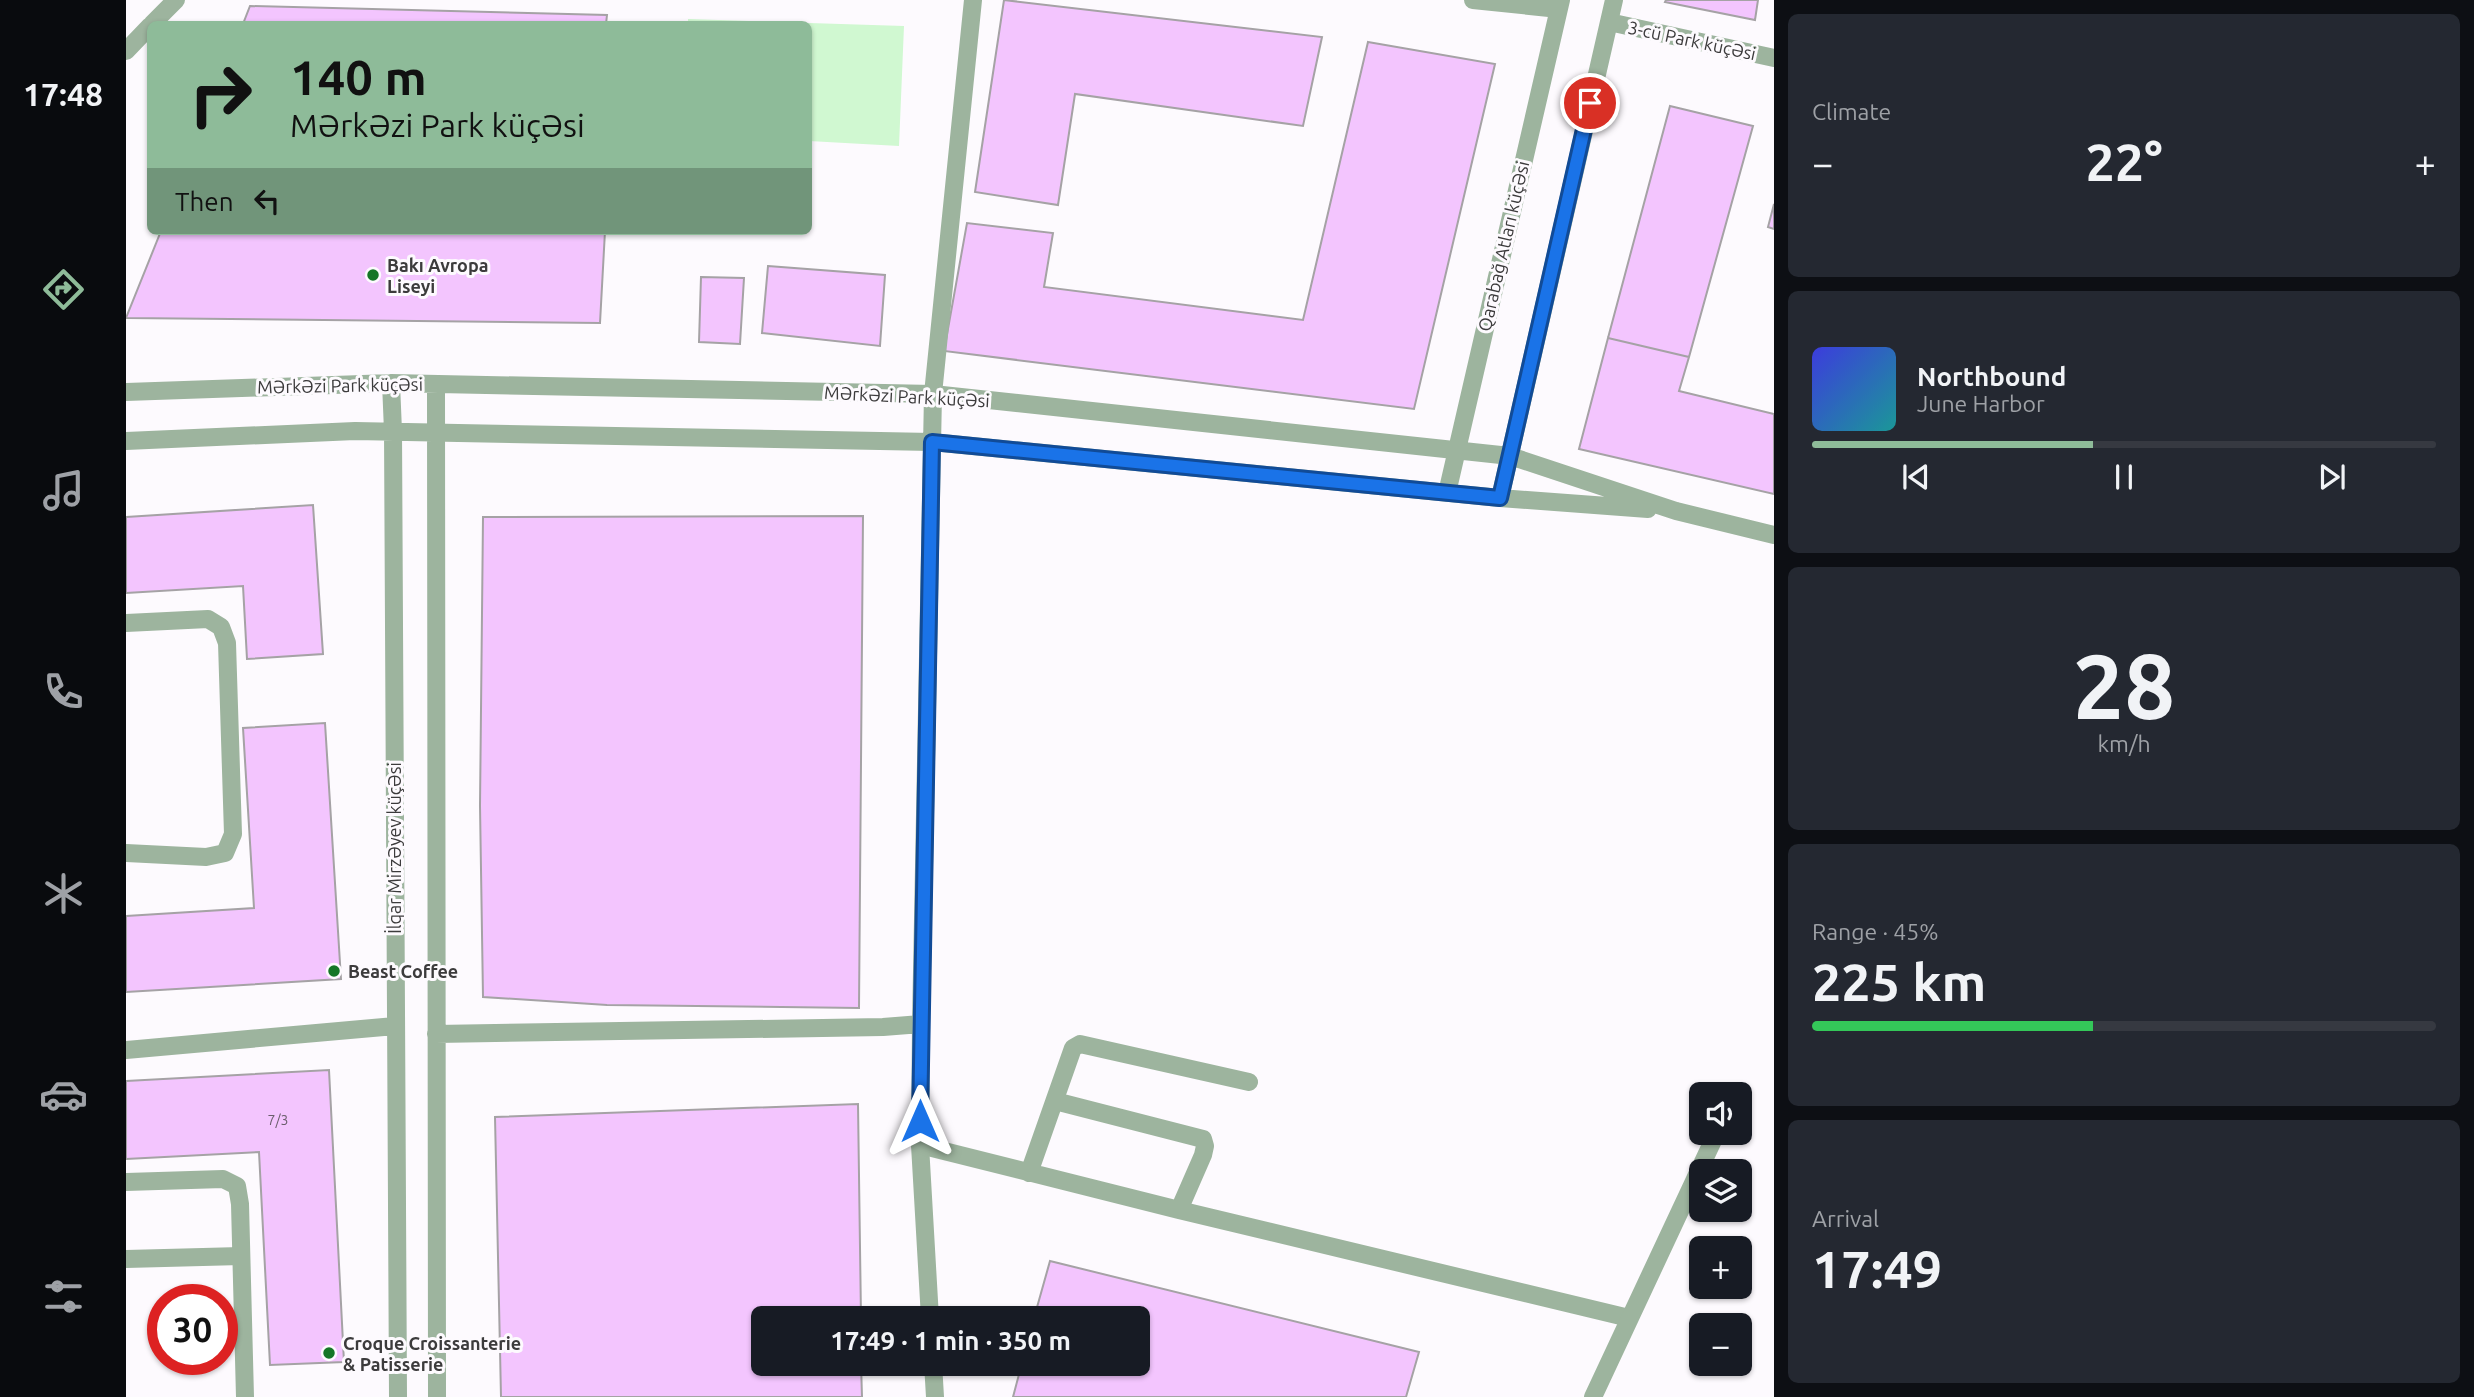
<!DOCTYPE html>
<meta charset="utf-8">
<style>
:root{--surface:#171b24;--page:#242831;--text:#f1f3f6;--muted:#9ea1a6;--line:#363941;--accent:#8ebb99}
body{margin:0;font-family:Ubuntu,sans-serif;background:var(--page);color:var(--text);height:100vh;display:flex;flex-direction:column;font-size:26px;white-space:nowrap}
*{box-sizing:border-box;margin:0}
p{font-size:23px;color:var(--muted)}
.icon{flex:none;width:38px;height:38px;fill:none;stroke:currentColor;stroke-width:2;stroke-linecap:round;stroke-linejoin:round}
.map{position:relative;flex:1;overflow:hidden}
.side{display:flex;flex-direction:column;gap:14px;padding:14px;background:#0d0f14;width:700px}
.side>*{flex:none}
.banner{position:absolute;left:21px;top:21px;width:665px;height:214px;border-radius:10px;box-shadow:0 2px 5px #0004;background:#8ebb99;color:#111;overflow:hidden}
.fabs{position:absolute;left:1563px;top:1082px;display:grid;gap:14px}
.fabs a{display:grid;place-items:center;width:63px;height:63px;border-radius:10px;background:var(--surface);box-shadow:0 2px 5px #0004;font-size:35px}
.speed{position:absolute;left:21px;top:1284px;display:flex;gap:14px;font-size:35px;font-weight:700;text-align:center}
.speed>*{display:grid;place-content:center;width:91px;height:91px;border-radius:50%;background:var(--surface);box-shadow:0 2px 5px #0004;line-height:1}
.speed .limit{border:10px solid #d22;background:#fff;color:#111}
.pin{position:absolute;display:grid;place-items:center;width:60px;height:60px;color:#fff;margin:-30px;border:4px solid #fff;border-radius:50%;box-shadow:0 2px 7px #0007}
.me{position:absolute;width:77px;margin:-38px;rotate:0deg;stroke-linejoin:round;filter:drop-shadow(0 0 5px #0008)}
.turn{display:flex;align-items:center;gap:24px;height:147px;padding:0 28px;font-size:32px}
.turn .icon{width:91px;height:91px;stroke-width:2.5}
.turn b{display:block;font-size:49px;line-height:60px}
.then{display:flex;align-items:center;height:66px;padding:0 28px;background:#0003;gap:14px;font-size:26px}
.big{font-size:52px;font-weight:600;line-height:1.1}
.side .tile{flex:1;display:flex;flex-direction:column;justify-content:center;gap:10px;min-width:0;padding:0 24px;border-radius:10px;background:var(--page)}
.side .dial{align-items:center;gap:0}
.dial b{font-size:91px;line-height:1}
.song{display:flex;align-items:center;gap:21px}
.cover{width:84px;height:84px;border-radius:10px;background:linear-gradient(135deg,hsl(240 70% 55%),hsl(180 70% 35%))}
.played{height:7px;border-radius:4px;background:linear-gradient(90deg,var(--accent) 45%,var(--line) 45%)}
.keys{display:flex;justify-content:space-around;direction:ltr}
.heat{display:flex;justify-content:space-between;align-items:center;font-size:38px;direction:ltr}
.charge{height:10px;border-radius:5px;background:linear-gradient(90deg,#34c759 45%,var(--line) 0)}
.trip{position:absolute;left:625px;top:1306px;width:399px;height:70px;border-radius:10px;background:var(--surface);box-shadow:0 2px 5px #0004;font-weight:600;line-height:70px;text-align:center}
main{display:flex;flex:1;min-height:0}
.tab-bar{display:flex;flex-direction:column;width:126px;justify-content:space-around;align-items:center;background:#090b0e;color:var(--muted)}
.tab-bar .icon{width:49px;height:49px}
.tab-bar .selected{color:var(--accent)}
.tab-bar b{font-size:32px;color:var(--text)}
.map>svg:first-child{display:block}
.green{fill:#d0f8d1}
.building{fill:#f3c5fe;stroke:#a5a2a5;stroke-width:2}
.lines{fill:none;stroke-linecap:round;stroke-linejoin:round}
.service{stroke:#9db49e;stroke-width:18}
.minor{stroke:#9db49e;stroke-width:18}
.route-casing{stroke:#114b97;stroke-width:18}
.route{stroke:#1a73e8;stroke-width:12}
.poi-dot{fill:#157627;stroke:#fdfafe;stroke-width:2.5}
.labels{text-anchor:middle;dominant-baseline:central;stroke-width:6;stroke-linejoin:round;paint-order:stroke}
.number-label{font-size:14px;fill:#6a5e6c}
.street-label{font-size:18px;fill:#3c3b3c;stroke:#fdfafe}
.poi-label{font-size:18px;font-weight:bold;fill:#3c3b3c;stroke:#fdfafe;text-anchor:start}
</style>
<main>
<nav class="tab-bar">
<b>17:48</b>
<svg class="icon selected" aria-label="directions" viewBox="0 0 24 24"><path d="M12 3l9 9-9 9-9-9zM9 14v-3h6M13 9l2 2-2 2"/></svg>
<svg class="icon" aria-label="music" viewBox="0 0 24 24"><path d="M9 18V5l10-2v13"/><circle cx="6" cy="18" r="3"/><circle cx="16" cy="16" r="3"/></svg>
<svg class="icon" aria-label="phone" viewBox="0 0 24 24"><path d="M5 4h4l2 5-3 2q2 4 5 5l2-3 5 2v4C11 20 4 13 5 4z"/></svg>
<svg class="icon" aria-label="climate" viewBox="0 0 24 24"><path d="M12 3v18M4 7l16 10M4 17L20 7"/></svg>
<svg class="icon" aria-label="car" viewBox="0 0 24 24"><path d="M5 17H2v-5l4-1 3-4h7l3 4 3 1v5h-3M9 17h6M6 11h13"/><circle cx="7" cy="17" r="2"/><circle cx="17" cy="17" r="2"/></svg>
<svg class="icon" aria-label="filters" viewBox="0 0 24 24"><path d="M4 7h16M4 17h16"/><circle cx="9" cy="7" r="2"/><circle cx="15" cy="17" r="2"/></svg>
</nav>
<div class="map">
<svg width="1648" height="1397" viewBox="0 0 1648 1397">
<rect width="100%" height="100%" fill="#fdfafe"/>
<!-- green -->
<path class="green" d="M562,19L778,26L773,146L683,141L682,24H562Z"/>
<!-- building -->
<path class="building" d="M878,0L1196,37L1177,126L949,94L932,205L849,192Z
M1540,0H1632L1629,20L1539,2Z
M124,6L481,15L480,24H117Z
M1242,42L1369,64L1288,409L818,351L841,223L927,233L918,287L1177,320Z
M1544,106L1627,126L1563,357L1482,338Z
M1648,204V229L1642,227Z
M35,231H479L474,323L0,318Z
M642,266L759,275L754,346L636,333Z
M575,277L618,278L614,344L573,342Z
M1482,338L1563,357L1553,391L1648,414V494L1453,449Z
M187,505L197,654L121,659L117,586L0,593V517Z
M737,516L733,1008L481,1005L357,997L354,806L357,517Z
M199,723L215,979L0,992V916L128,908L117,728Z
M203,1070L218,1362L144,1365L133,1152L0,1159V1081Z
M732,1104L735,1318H637V1363H735L736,1397H375L369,1117Z
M924,1261L1293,1352L1280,1397H887L896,1363H1012V1318H908Z"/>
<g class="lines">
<!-- service -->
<path class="service" d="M0,623L82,619L95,627L101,643L107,834L99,853L80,857L0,853
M929,1101L1077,1139L1079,1146L1077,1155L1053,1210
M794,1145L1053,1210L1503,1318
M903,1173L947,1048L954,1044L1123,1082
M0,1182L97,1179L111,1186L114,1204L119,1397
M0,1259L115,1256"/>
<!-- minor -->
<path class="minor" d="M1347,0L1433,9
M1483,22L1648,58
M26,24L50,0
M0,51L24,26
M265,383L267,431L272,1397
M310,384L311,1397
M0,392L265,383L807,394L1384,456L1550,511L1648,535
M0,441L229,431L806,442L1374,498L1522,509
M1321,493L1435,0
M1374,498L1488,0
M310,1034L757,1027L795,1024
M0,1050L269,1026
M804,1318L794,1145L795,1024L807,394L847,0
M807,1363L809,1397
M1467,1397L1591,1132"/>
</g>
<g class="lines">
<defs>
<path id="route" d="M794,1121L806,442L1374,498L1464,103"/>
</defs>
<!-- route casing -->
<use href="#route" class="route-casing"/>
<!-- route -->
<use href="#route" class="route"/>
</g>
<!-- markers -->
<g class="poi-dot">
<circle cx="247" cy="275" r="7"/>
<circle cx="208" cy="971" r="7"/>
<circle cx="203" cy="1353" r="7"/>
</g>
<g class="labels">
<!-- number labels -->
<g class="number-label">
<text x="152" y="1120">7/3</text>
</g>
<!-- street labels -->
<g class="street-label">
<text transform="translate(1566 40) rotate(12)">3-cü Park küçəsi</text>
<text transform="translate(1377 246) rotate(-77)">Qarabağ Atları küçəsi</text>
<text transform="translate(214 385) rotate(-1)">Mərkəzi Park küçəsi</text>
<text transform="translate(781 396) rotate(3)">Mərkəzi Park küçəsi</text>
<text transform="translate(268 848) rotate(-90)">İlqar Mirzəyev küçəsi</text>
</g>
<!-- poi labels -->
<g class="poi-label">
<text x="261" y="265">Bakı Avropa<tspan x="261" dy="21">Liseyi</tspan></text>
<text x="222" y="971">Beast Coffee</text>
<text x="217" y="1343">Croque Croissanterie<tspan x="217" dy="21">&amp; Patisserie</tspan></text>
</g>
</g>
</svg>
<div class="fabs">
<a><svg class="icon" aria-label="sound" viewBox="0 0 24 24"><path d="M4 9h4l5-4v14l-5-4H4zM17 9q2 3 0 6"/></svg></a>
<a><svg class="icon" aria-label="layers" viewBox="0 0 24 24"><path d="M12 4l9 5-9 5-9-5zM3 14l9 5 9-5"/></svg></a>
<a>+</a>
<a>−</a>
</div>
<div class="speed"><div class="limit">30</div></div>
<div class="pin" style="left:1464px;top:103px;background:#d93025"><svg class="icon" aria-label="arrive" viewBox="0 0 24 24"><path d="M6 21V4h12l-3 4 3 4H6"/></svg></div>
<svg class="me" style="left:794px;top:1121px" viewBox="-20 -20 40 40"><path d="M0-17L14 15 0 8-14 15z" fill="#1a73e8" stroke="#fff" stroke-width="4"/></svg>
<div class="trip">17:49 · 1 min · 350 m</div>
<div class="banner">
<div class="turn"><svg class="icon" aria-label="right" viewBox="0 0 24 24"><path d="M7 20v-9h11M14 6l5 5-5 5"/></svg><div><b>140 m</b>Mərkəzi Park küçəsi</div></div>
<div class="then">Then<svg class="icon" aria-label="left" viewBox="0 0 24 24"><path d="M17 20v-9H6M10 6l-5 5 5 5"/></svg></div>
</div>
</div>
<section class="side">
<div class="tile"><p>Climate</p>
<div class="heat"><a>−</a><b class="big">22°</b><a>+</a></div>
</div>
<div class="tile">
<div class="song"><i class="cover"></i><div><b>Northbound</b><p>June Harbor</p></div></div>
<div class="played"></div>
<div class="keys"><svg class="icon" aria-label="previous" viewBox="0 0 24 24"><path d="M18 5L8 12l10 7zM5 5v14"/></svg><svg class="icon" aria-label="pause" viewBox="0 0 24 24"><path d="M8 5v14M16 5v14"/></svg><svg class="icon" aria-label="next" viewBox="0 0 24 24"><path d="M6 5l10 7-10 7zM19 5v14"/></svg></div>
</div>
<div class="tile dial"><b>28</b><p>km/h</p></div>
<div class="tile"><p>Range · 45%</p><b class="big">225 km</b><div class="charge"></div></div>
<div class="tile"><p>Arrival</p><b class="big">17:49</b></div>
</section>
</main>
